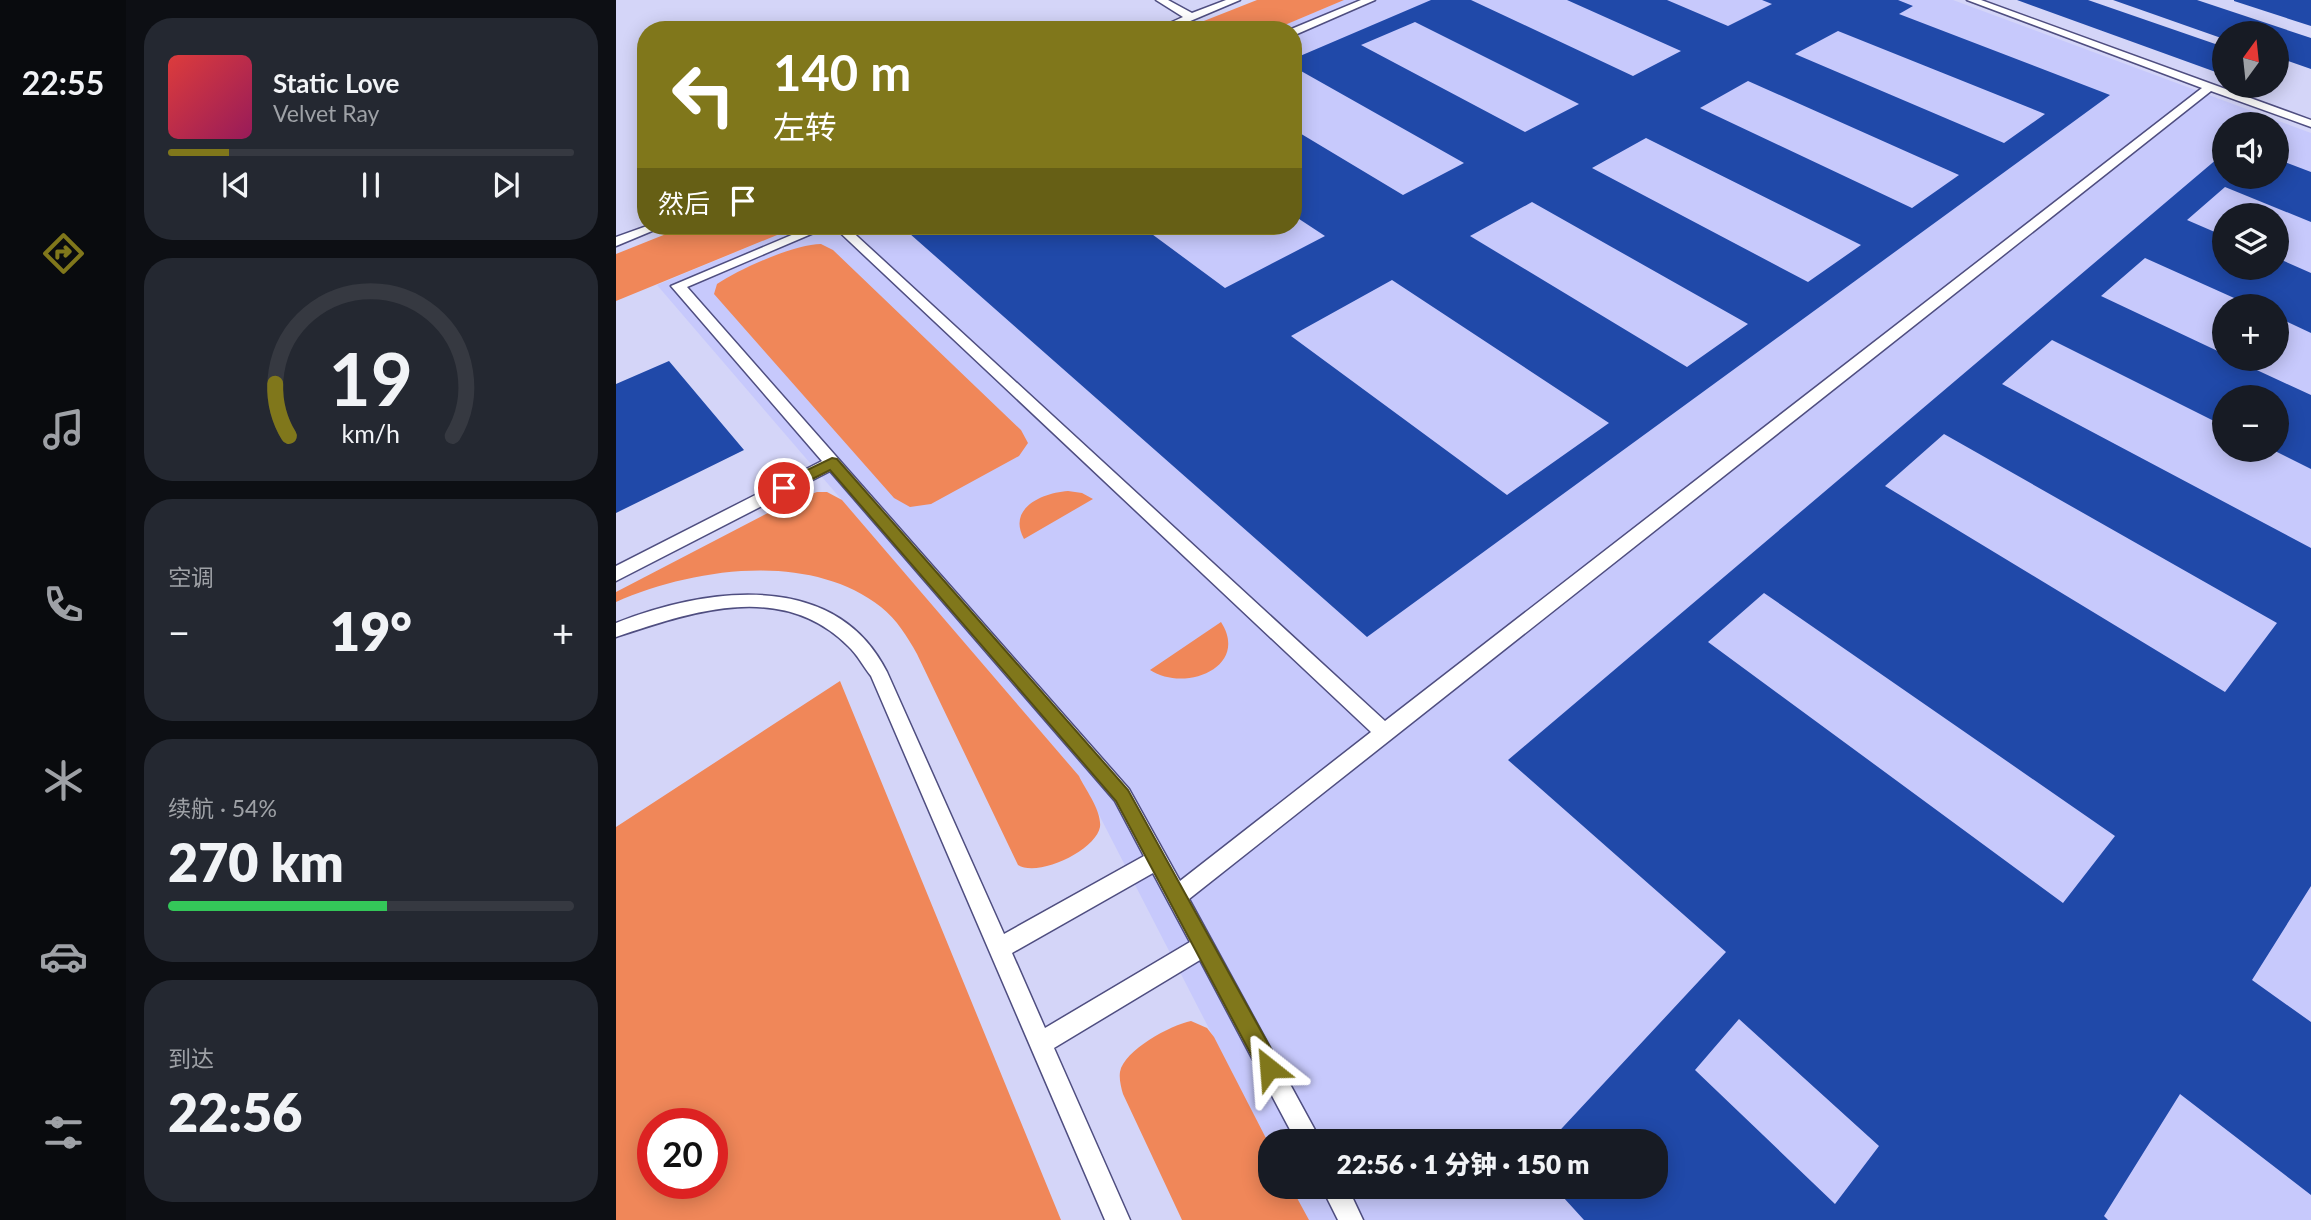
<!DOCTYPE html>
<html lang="zh">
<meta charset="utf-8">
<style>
:root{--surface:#171b24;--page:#242831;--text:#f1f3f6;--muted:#9ea1a6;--line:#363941;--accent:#80771b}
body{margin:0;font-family:Lato,"Noto Sans SC",sans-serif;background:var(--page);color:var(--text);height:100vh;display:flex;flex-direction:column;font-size:26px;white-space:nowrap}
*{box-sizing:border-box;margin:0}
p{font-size:23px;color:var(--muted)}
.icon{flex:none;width:38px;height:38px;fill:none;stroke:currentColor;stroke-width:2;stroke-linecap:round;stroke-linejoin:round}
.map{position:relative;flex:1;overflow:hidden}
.panel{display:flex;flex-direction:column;gap:18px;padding:18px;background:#0d0f14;width:490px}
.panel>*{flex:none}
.hud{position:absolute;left:21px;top:21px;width:665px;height:214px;border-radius:28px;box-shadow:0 4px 18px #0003;background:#80771b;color:#fff;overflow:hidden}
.needle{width:46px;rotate:15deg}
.tools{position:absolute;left:1596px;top:21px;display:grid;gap:14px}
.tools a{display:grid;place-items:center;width:77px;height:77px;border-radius:50%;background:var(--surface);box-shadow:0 4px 18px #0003;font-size:35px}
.speed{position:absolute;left:21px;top:1108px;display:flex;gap:14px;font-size:35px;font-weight:700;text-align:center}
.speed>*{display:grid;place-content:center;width:91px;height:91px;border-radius:50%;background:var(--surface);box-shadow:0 4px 18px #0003;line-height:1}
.speed .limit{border:10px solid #d22;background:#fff;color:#111}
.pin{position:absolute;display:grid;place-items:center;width:60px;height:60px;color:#fff;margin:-30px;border:4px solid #fff;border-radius:50%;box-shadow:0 2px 7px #0007}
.me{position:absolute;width:77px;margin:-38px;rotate:332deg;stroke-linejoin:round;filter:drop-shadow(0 0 5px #0008)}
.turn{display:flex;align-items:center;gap:24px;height:147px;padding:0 21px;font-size:32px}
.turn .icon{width:91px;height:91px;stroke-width:2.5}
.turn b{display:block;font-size:49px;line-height:60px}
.then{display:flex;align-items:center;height:66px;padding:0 21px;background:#0003;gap:14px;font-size:26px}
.big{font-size:52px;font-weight:800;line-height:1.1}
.panel .tile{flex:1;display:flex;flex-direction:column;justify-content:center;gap:10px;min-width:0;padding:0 24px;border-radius:28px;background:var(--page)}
.panel .dial{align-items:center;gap:0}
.dial svg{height:182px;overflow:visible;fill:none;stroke:var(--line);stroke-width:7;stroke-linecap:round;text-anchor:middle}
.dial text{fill:var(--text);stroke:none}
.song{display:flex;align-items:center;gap:21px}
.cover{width:84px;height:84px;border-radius:10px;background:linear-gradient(135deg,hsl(0 70% 55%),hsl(330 70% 35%))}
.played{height:7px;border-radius:4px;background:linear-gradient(90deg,var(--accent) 15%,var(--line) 15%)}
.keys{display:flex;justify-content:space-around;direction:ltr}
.heat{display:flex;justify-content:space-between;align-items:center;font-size:38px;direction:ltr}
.charge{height:10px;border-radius:5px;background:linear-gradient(90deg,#34c759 54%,var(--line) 0)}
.trip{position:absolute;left:642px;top:1129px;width:410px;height:70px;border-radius:28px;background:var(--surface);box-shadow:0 4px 18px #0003;font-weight:800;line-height:70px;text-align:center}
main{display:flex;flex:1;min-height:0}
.menu{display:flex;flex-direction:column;width:126px;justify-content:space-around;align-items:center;background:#090b0e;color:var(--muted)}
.menu .icon{width:49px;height:49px}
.menu .selected{color:var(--accent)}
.menu b{font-size:32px;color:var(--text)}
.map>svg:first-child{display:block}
.built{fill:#c7c9fc;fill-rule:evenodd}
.green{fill:#f08759;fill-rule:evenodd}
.building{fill:#2049a9;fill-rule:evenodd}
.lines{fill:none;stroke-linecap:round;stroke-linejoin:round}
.lane-casing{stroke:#4f4e80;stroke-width:3}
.lane{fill:#fff;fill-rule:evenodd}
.route{fill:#80771b;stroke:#534d12;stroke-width:2}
</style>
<main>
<nav class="menu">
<b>22:55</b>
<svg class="icon selected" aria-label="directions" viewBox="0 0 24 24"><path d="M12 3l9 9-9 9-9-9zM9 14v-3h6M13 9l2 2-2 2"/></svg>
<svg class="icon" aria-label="music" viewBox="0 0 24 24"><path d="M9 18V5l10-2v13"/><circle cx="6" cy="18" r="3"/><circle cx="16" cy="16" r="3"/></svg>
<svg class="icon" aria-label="phone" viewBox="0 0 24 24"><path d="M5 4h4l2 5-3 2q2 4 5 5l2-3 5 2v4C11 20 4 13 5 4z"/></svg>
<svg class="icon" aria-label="climate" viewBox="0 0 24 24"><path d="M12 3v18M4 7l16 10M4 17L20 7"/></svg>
<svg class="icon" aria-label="car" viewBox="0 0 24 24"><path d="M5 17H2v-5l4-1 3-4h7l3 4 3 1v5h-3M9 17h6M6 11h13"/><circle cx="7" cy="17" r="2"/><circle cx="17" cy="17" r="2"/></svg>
<svg class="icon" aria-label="filters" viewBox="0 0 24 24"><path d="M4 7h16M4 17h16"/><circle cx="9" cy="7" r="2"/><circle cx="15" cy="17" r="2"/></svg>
</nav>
<section class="panel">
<div class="tile">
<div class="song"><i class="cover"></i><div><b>Static Love</b><p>Velvet Ray</p></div></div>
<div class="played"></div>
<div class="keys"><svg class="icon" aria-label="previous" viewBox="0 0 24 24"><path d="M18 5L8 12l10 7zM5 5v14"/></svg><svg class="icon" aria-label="pause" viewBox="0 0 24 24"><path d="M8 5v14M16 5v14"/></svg><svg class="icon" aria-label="next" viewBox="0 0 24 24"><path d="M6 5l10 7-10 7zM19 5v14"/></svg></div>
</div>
<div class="tile dial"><svg viewBox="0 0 100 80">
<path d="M14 69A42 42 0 1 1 86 69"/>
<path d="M14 69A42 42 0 0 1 8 46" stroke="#80771b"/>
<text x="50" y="56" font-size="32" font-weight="700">19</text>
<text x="50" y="72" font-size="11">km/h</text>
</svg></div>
<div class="tile"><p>空调</p>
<div class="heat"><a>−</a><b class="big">19°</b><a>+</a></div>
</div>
<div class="tile"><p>续航 · 54%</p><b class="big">270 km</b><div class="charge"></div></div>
<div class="tile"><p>到达</p><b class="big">22:56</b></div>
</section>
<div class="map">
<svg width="1695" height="1220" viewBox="0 0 1695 1220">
<rect width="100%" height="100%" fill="#d4d5f8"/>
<!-- built -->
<path class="built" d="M728,0H1337L1695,133V1220H692L675,1187L1040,1186V1141H654V1147L463,776L41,285L183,226H677V30H657ZM1608,124H1661V177H1608ZM1608,215H1661V268H1608ZM1608,306H1661V359H1608ZM1608,397H1661V450H1608Z"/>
<!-- green -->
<path class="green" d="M641,0H728L657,30H565Z
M70,226H183L0,301V254Z
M205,244L217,250L405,430L412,443L403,456L315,504L294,507L278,498L98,294L101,284C124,269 178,244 205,244Z
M452,491L466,493L477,499L408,539C391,508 426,493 452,491Z
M201,492H211L226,500L463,776C469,789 486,811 484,827C480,850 422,878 402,865L301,654C291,636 281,620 265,607C193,551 78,568 0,602V592L177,500Z
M605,622C634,667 569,693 534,670Z
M224,681L445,1220H0V827ZM37,1124H96V1183H37Z
M575,1021L591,1028L598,1037L654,1146V1186L675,1187L693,1220H566L507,1094C505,1087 503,1079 504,1072C508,1050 555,1025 575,1021Z"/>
<!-- building -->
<path class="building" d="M815,0H855L1017,76L1065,51L951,0H1051L1112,26L1156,4L1146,0H1282L1297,6L1283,14L1494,95L751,637L285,226H525L609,288L709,236L677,215V129L787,195L848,163L685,71L677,75V59ZM799,22L963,104L909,132L745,45ZM1222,31L1429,114L1388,143L1179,54ZM1132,81L1343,175L1296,208L1084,108ZM1030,138L1245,245L1192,282L976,168ZM916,202L1132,324L1071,367L854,236ZM776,280L993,423L891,495L675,336Z
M1401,0H1472L1608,47V75Z
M1497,0H1581L1695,38V69L1661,57V33H1608V39Z
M1618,0H1695V26L1618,1Z
M1608,153V177H1661V159L1695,172V222L1609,187L1571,220L1608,236V268H1661V258L1695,273V333L1661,317V306H1636L1529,258L1485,296L1608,354V359H1617L1695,395V469L1657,450H1661V397H1608V426L1436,340L1386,384L1695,548V886L1636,980L1695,1022V1195L1564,1094L1488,1216L1492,1220H968L937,1186H1040V1141H934L1110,952L892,760ZM1328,434L1661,623L1609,692L1269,486ZM1148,593L1499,836L1447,903L1092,642ZM1123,1019L1263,1146L1219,1204L1079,1070Z
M53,361L128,450L0,513V384Z"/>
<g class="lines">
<defs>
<path id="lane" d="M540,0H552L576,13L610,0H624L553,30H538L567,17Z
M745,0H759L681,34L677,35V30H673Z
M1351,0H1365L1695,120V127L1595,91L573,899L705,1141H680L584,960L438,1048L514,1220H489L255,676C247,666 241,654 232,646C166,580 75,612 0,637V623C89,588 219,568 271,672L388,934L528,856L499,801L214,471L0,581V566L206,461L55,286L197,226H214L71,287L513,789L564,881L755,732L217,226H230L769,721L1586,88ZM537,873L574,942L429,1028L396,953Z
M31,226H48L0,246V237Z
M705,1186H731L747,1220H722Z"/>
</defs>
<!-- lane casing -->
<use href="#lane" class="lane-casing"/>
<!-- lane -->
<use href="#lane" class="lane"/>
</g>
<!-- route -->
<path class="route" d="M216,458L221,459L512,790L661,1060L664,1068L661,1075L653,1078L646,1075L500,801L214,470L173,491H162L160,488L162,484Z"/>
</svg>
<div class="tools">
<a><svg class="needle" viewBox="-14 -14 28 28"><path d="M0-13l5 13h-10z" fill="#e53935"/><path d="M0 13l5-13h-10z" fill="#9ea1a6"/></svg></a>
<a><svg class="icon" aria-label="sound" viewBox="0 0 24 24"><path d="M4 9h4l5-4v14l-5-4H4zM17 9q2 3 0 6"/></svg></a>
<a><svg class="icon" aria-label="layers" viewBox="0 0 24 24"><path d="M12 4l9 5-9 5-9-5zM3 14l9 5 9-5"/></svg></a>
<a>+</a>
<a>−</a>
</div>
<div class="speed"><div class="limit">20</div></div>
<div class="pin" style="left:168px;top:488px;background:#d93025"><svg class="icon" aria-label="arrive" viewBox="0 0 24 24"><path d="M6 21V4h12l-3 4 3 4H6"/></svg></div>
<svg class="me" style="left:653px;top:1068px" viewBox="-20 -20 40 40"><path d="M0-17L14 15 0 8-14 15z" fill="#80771b" stroke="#fff" stroke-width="4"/></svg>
<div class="trip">22:56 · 1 分钟 · 150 m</div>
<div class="hud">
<div class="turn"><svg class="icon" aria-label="left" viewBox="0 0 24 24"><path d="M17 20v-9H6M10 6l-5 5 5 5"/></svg><div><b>140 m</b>左转</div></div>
<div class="then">然后<svg class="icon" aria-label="arrive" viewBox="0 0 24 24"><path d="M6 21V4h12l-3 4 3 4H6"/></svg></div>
</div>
</div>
</main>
